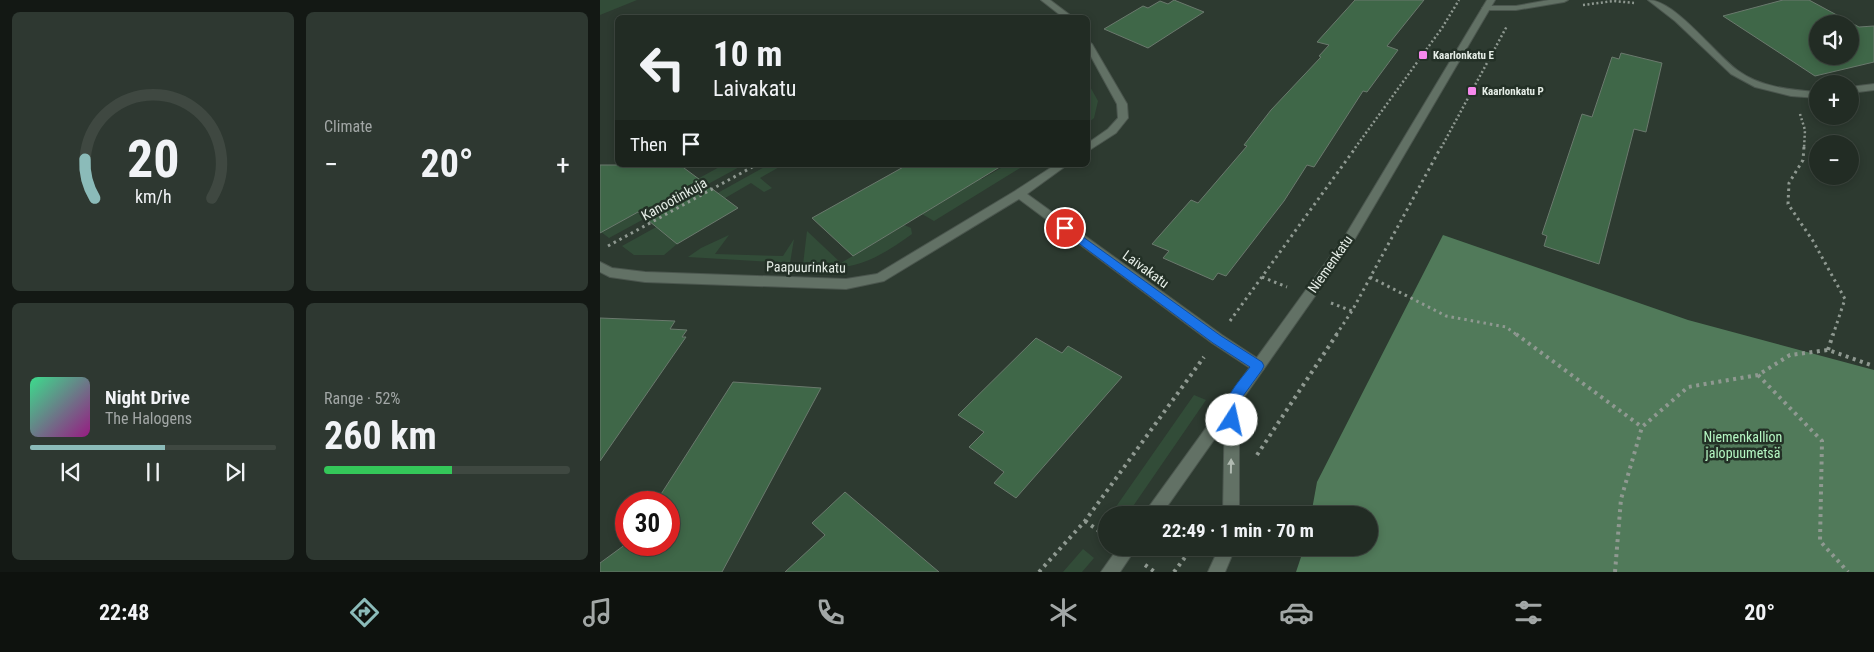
<!DOCTYPE html>
<meta charset="utf-8">
<style>
:root{--surface:#222c24;--page:#2e3831;--text:#f1f3f6;--muted:#a2a7a6;--line:#3f4841;--accent:#8bbbb9}
body{margin:0;font-family:"Roboto Condensed",sans-serif;background:var(--page);color:var(--text);height:100vh;display:flex;flex-direction:column;font-size:19px;white-space:nowrap}
*{box-sizing:border-box;margin:0}
p{font-size:16px;color:var(--muted)}
.icon{flex:none;width:28px;height:28px;fill:none;stroke:currentColor;stroke-width:2;stroke-linecap:round;stroke-linejoin:round}
.map{position:relative;flex:1;overflow:hidden}
.panel{display:flex;flex-direction:column;gap:12px;padding:12px;background:#131814;width:600px}
.panel>*{flex:none}
.banner{position:absolute;left:15px;top:15px;width:475px;height:152px;border-radius:8px;box-shadow:0 2px 8px #0003,0 0 0 1px var(--line);background:#222c24;color:var(--text);overflow:hidden}
.buttons{position:absolute;left:1209px;top:15px;display:grid;gap:10px}
.buttons a{display:grid;place-items:center;width:50px;height:50px;border-radius:50%;background:var(--surface);box-shadow:0 2px 8px #0003,0 0 0 1px var(--line);font-size:25px}
.speed{position:absolute;left:15px;top:491px;display:flex;gap:10px;font-size:25px;font-weight:700;text-align:center}
.speed>*{display:grid;place-content:center;width:65px;height:65px;border-radius:50%;background:var(--surface);box-shadow:0 2px 8px #0003,0 0 0 1px var(--line);line-height:1}
.speed .limit{border:8px solid #d22;background:#fff;color:#111}
.pin{position:absolute;display:grid;place-items:center;width:42px;height:42px;color:#fff;margin:-21px;border:2px solid #fff;border-radius:50%;box-shadow:0 1px 5px #0007}
.me{position:absolute;width:55px;margin:-28px;rotate:10deg;stroke-linejoin:round;filter:drop-shadow(0 0 4px #0008)}
.turn{display:flex;align-items:center;gap:18px;height:105px;padding:0 15px;font-size:22px}
.turn .icon{width:65px;height:65px;stroke-width:2.5}
.turn b{display:block;font-size:35px;line-height:42px}
.then{display:flex;align-items:center;height:48px;padding:0 15px;background:#0003;gap:10px;font-size:19px}
.big{font-size:38px;font-weight:700;line-height:1.1}
.panel .widget{flex:1;display:flex;flex-direction:column;justify-content:center;gap:8px;min-width:0;padding:0 18px;border-radius:8px;background:var(--page)}
.panel .dial{align-items:center;gap:0}
.dial svg{height:130px;overflow:visible;fill:none;stroke:var(--line);stroke-width:7;stroke-linecap:round;text-anchor:middle}
.dial text{fill:var(--text);stroke:none}
.song{display:flex;align-items:center;gap:15px}
.cover{width:60px;height:60px;border-radius:8px;background:linear-gradient(135deg,hsl(150 70% 55%),hsl(310 70% 35%))}
.played{height:5px;border-radius:2px;background:linear-gradient(90deg,var(--accent) 55%,var(--line) 55%)}
.keys{display:flex;justify-content:space-around;direction:ltr}
.heat{display:flex;justify-content:space-between;align-items:center;font-size:28px;direction:ltr}
.charge{height:8px;border-radius:4px;background:linear-gradient(90deg,#34c759 52%,var(--line) 0)}
.panel .tiles{flex:1;display:grid;gap:12px;grid-template-columns:repeat(2,1fr)}
.trip{position:absolute;left:498px;top:506px;width:280px;height:50px;border-radius:25px;background:var(--surface);box-shadow:0 2px 8px #0003,0 0 0 1px var(--line);font-weight:700;line-height:50px;text-align:center}
.tabs{display:flex;height:80px;justify-content:space-around;align-items:center;background:#0e120e;color:var(--muted)}
.tabs .icon{width:35px;height:35px}
.tabs .on{color:var(--accent)}
.tabs b{font-size:22px;color:var(--text)}
main{display:flex;flex:1;min-height:0}
.map>svg:first-child{display:block}
.green{fill:#324c38}
.forest{fill:#517a5a}
.building{fill:#3f6748;stroke:#6a796d;fill-rule:evenodd}
.lines{fill:none;stroke-linecap:round;stroke-linejoin:round}
.street-casing{stroke:#4b564e;stroke-width:2}
.secondary-casing{stroke:#4b564e;stroke-width:2}
.path-far2{stroke:#8f9991;stroke-width:2.5;stroke-dasharray:2 2.5;stroke-linecap:butt}
.path-far1{stroke:#8f9991;stroke-width:3;stroke-dasharray:2.5 4;stroke-linecap:butt}
.path{stroke:#8f9991;stroke-width:4;stroke-dasharray:3 4.5;stroke-linecap:butt}
.street{fill:#627165;fill-rule:evenodd}
.secondary{fill:#627165;fill-rule:evenodd}
.oneway{fill:#b1bbb2}
.route{fill:#1a73e8;stroke:#114b97}
.poi-dot{fill:#f688ec;stroke:#233026;stroke-width:2}
.labels{text-anchor:middle;dominant-baseline:central;stroke-width:5;stroke-linejoin:round;paint-order:stroke}
.far-poi-label{font-size:11px;font-weight:bold;fill:#e5ede6;stroke:#233026;text-anchor:start}
.street-label{font-size:14px;fill:#e5ede6;stroke:#233026}
.park-label{font-size:14px;fill:#b5f7c3;stroke:#233026}
</style>
<main>
<section class="panel">
<div class="tiles">
<div class="widget dial"><svg viewBox="0 0 100 80">
<path d="M14 69A42 42 0 1 1 86 69"/>
<path d="M14 69A42 42 0 0 1 8 45" stroke="#8bbbb9"/>
<text x="50" y="56" font-size="32" font-weight="700">20</text>
<text x="50" y="72" font-size="11">km/h</text>
</svg></div>
<div class="widget"><p>Climate</p>
<div class="heat"><a>−</a><b class="big">20°</b><a>+</a></div>
</div>
<div class="widget">
<div class="song"><i class="cover"></i><div><b>Night Drive</b><p>The Halogens</p></div></div>
<div class="played"></div>
<div class="keys"><svg class="icon" aria-label="previous" viewBox="0 0 24 24"><path d="M18 5L8 12l10 7zM5 5v14"/></svg><svg class="icon" aria-label="pause" viewBox="0 0 24 24"><path d="M8 5v14M16 5v14"/></svg><svg class="icon" aria-label="next" viewBox="0 0 24 24"><path d="M6 5l10 7-10 7zM19 5v14"/></svg></div>
</div>
<div class="widget"><p>Range · 52%</p><b class="big">260 km</b><div class="charge"></div></div>
</div>
</section>
<div class="map">
<svg width="1274" height="572" viewBox="0 0 1274 572">
<rect width="100%" height="100%" fill="#2d3a30"/>
<!-- green -->
<path class="green" d="M0,0H37L0,15Z
M488,83L498,101L494,118L488,123Z
M123,165H143L9,238L1,232Z
M168,165H183L160,178L172,188L164,192L151,183L65,233L77,244L64,255H34L22,246Z
M363,165L382,179L406,165H425L334,221L322,214L368,186Z
M304,225L311,228L312,234C295,246 275,260 254,265C237,269 219,266 203,265L207,231L241,263Z
M129,235L115,254L183,256L194,239L190,263L88,257L101,248Z
M594,395L606,400L527,515H517L513,511Z
M483,549L494,558L482,572H463Z"/>
<!-- forest -->
<path class="forest" d="M843,235L1088,320L1274,370V572H696L704,548H769V515H711L717,482Z"/>
<!-- building -->
<path class="building" d="M574,0L604,12L548,48L504,29L543,6L548,8L560,1L568,4Z
M755,0H824L787,46L798,50L767,92L763,91L714,167L707,165L684,201L626,276L618,273L613,280L563,258L569,251L552,244L591,200L598,203L647,146L644,145L671,110L721,57L719,56L729,45L717,42Z
M1183,0H1209L1259,27L1274,26V62L1215,76L1123,16ZM1218,24H1250V56H1218Z
M1021,53L1062,63L1046,132L1034,129L999,264L944,246L947,236L942,234L982,114L992,117L1012,57L1019,59Z
M0,165H80L138,208L77,244L38,212L0,233Z
M307,165H403L253,256L212,218Z
M0,318L75,321L70,329L87,330L82,337H86L0,461Z
M436,338L462,353L468,346L522,377L416,498L394,483L404,472L369,447L384,432L358,415Z
M133,382L221,388L122,572H0V563L26,544L69,545V502H56Z
M245,492L339,572H185L225,535L212,523Z"/>
<g class="lines">
<defs>
<path id="street" d="M441,0H450L474,18H464Z
M949,0H968L964,2L916,10H886L882,8L886,6H916Z
M1048,0C1075,0 1114,53 1137,70C1160,87 1190,90 1218,92V98L1191,96L1155,87L1131,74L1075,21Z
M488,41L492,44L527,104L528,118L516,133L488,151V143L508,129L518,118L517,104L488,51Z
M1274,84V90L1250,93V87Z
M455,165H467L427,194L622,335L663,362L665,366L663,370L658,372L653,370L612,343L419,199L284,281L246,289L45,282L10,277L0,272V262L12,268L45,272L246,279L277,274L415,191Z
M632,396L637,398L639,402V515H623L625,402L627,398Z
M619,548H635L625,572H608Z"/>
<path id="secondary" d="M887,0H895L753,242L561,515H543L745,236Z
M518,548H536L520,572H501Z"/>
</defs>
<!-- street casing -->
<use href="#street" class="street-casing"/>
<!-- secondary casing -->
<use href="#secondary" class="secondary-casing"/>
<!-- path-far2 -->
<path class="path-far2" d="M983,5L1014,1L1034,3
M1200,114L1205,130L1204,148
M755,148L842,28L859,0
M841,148L907,26"/>
<!-- path-far1 -->
<path class="path-far1" d="M1204,147L1203,160L1189,183L1188,204L1213,241L1245,299L1233,335
M8,246L156,165
M662,277L687,287
M770,277L846,316L906,327L917,335
M731,303L752,311
M630,321L756,147
M736,335L752,311L841,147"/>
<!-- path -->
<path class="path" d="M916,334L1042,427
M1228,350L1233,334
M1158,375L1222,441L1220,541L1248,572
M657,455L737,334
M485,521L506,536
M545,565L555,572
M439,572L485,521L604,357
M574,572L592,548
M1015,572L1021,499L1042,427L1088,387L1158,375L1190,355L1228,350L1274,366"/>
<!-- street -->
<use href="#street" class="street"/>
<!-- secondary -->
<use href="#secondary" class="secondary"/>
</g>
<!-- one-way arrows -->
<defs><path id="oneway-solid" d="M-6-.8H1V-3.2L6.5 0L1 3.2V.8H-6Z" transform="scale(1.25)"/></defs>
<use class="oneway" href="#oneway-solid" transform="translate(631 466) rotate(-89)"/>
<!-- route -->
<path class="route" d="M465,224L621,336L662,362L664,366L662,370L638,403V420L636,425L632,426L627,425C617,403 638,383 650,367L613,343L461,230L459,228Z"/>
<!-- markers -->
<g class="poi-dot">
<rect x="818" y="50" width="10" height="10" rx="2.5"/>
<rect x="867" y="86" width="10" height="10" rx="2.5"/>
</g>
<g class="labels">
<!-- far-poi labels -->
<g class="far-poi-label">
<text x="833" y="55">Kaarlonkatu E</text>
<text x="882" y="91">Kaarlonkatu P</text>
</g>
<!-- street labels -->
<g class="street-label">
<text transform="translate(74 199) rotate(-29)">Kanootinkuja</text>
<text transform="translate(730 264) rotate(-55)">Niemenkatu</text>
<text transform="translate(206 267) rotate(1)">Paapuurinkatu</text>
<text transform="translate(546 269) rotate(36)">Laivakatu</text>
</g>
<!-- park labels -->
<g class="park-label">
<text x="1143" y="437">Niemenkallion<tspan x="1143" dy="16">jalopuumetsä</tspan></text>
</g>
</g>
</svg>
<div class="buttons">
<a><svg class="icon" aria-label="sound" viewBox="0 0 24 24"><path d="M4 9h4l5-4v14l-5-4H4zM17 9q2 3 0 6"/></svg></a>
<a>+</a>
<a>−</a>
</div>
<div class="speed"><div class="limit">30</div></div>
<div class="pin" style="left:465px;top:228px;background:#d93025"><svg class="icon" aria-label="arrive" viewBox="0 0 24 24"><path d="M6 21V4h12l-3 4 3 4H6"/></svg></div>
<svg class="me" style="left:632px;top:420px" viewBox="-20 -20 40 40"><circle r="19" fill="#fff"/><path d="M0-13L10 11 0 6-10 11z" fill="#1a73e8"/></svg>
<div class="trip">22:49 · 1 min · 70 m</div>
<div class="banner">
<div class="turn"><svg class="icon" aria-label="left" viewBox="0 0 24 24"><path d="M17 20v-9H6M10 6l-5 5 5 5"/></svg><div><b>10 m</b>Laivakatu</div></div>
<div class="then">Then<svg class="icon" aria-label="arrive" viewBox="0 0 24 24"><path d="M6 21V4h12l-3 4 3 4H6"/></svg></div>
</div>
</div>
</main>
<nav class="tabs">
<b>22:48</b>
<svg class="icon on" aria-label="directions" viewBox="0 0 24 24"><path d="M12 3l9 9-9 9-9-9zM9 14v-3h6M13 9l2 2-2 2"/></svg>
<svg class="icon" aria-label="music" viewBox="0 0 24 24"><path d="M9 18V5l10-2v13"/><circle cx="6" cy="18" r="3"/><circle cx="16" cy="16" r="3"/></svg>
<svg class="icon" aria-label="phone" viewBox="0 0 24 24"><path d="M5 4h4l2 5-3 2q2 4 5 5l2-3 5 2v4C11 20 4 13 5 4z"/></svg>
<svg class="icon" aria-label="climate" viewBox="0 0 24 24"><path d="M12 3v18M4 7l16 10M4 17L20 7"/></svg>
<svg class="icon" aria-label="car" viewBox="0 0 24 24"><path d="M5 17H2v-5l4-1 3-4h7l3 4 3 1v5h-3M9 17h6M6 11h13"/><circle cx="7" cy="17" r="2"/><circle cx="17" cy="17" r="2"/></svg>
<svg class="icon" aria-label="filters" viewBox="0 0 24 24"><path d="M4 7h16M4 17h16"/><circle cx="9" cy="7" r="2"/><circle cx="15" cy="17" r="2"/></svg>
<b>20°</b>
</nav>
